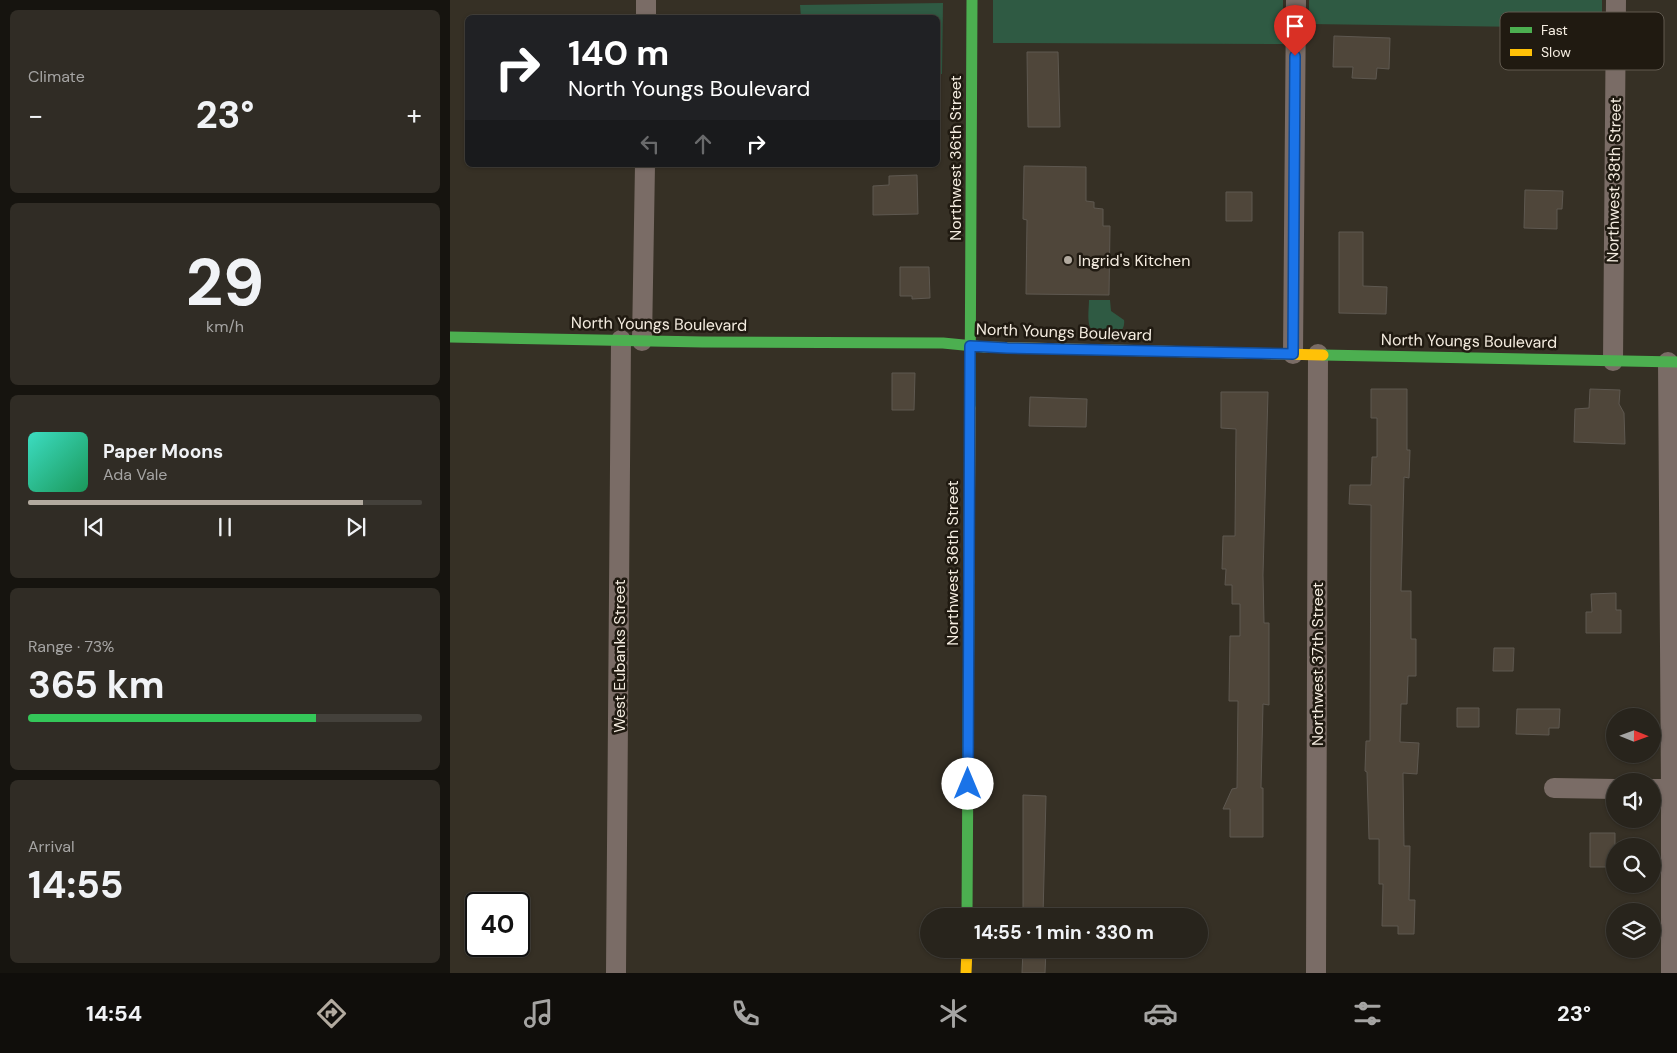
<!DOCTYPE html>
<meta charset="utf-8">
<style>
:root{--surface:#28241c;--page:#302c25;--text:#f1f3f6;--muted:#a5a4a3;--line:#44413b;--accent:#b2aa9f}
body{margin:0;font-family:"DM Sans",sans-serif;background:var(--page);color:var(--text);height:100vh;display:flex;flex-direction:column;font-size:19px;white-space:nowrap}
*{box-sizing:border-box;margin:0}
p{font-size:16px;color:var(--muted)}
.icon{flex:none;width:28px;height:28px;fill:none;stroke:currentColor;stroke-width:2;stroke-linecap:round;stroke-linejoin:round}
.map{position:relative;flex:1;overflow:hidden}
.sheet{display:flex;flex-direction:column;gap:10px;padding:10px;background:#16140f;width:450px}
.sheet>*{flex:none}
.guide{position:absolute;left:15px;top:15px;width:475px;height:152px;border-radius:8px;box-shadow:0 1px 4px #0004,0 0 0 1px var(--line);background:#202124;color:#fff;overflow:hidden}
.needle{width:32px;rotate:91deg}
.tools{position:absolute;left:1156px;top:708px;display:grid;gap:10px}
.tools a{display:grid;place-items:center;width:55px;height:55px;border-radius:50%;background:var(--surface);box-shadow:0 1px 4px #0004,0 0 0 1px var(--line);font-size:25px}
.speed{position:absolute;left:15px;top:892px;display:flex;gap:10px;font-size:25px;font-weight:700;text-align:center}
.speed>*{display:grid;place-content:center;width:65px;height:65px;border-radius:50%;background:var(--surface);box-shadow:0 1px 4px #0004,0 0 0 1px var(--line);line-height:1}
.speed .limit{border:2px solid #111;border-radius:8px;background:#fff;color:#111}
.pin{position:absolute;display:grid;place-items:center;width:42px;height:42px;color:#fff;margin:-51px -21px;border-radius:50% 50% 50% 0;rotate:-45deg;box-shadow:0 0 5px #0007}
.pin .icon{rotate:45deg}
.me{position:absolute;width:55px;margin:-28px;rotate:0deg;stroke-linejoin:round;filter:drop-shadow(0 0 4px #0008)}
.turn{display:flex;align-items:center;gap:18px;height:105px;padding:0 20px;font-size:22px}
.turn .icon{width:65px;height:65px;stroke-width:2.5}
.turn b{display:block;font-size:35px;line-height:42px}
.lanes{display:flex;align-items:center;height:48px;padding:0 20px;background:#0003;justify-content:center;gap:25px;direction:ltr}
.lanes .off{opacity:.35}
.big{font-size:38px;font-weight:700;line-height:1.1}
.sheet .card{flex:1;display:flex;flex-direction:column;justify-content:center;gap:8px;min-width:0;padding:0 18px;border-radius:8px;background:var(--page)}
.sheet .dial{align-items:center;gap:0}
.dial b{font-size:65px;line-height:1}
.song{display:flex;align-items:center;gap:15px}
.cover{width:60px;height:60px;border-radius:8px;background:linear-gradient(135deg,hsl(170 70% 55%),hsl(150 70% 35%))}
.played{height:5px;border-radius:2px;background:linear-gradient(90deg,var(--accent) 85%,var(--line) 85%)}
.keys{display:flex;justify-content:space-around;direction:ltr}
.heat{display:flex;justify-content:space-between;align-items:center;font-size:28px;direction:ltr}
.charge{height:8px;border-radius:4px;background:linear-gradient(90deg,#34c759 73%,var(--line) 0)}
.trip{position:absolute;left:470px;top:908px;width:288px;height:50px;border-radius:25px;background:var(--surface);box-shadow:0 1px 4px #0004,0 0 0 1px var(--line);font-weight:700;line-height:50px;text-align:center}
.tabs{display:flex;height:80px;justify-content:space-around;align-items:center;background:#100e0b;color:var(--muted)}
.tabs .icon{width:35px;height:35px}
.tabs .current{color:var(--accent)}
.tabs b{font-size:22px;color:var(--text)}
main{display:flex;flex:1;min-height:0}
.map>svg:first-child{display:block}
.green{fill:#2f5a43}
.building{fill:#4f463a;stroke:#5e5850}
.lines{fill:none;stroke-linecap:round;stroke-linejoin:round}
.street{stroke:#7a6c66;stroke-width:20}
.fast{stroke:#4caf50;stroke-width:11}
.slow{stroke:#ffc107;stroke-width:11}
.route-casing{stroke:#114b97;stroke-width:12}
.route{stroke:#1a73e8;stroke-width:9}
.poi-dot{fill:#b2aa9f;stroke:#201a11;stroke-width:2}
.labels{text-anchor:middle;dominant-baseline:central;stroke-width:5;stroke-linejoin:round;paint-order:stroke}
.street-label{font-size:16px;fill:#f4ece0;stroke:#201a11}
.poi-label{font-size:16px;fill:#f4ece0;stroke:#201a11;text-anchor:start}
.key{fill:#201a11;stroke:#60594f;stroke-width:1}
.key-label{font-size:14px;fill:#f4ece0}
</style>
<main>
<section class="sheet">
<div class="card"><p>Climate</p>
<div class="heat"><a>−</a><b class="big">23°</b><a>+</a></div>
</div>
<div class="card dial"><b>29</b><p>km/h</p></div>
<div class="card">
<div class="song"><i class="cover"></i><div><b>Paper Moons</b><p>Ada Vale</p></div></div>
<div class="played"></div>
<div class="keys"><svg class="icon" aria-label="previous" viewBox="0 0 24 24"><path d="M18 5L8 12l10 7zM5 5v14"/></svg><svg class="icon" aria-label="pause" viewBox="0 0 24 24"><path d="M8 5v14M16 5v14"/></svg><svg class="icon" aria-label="next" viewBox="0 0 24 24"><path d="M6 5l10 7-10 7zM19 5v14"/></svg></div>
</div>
<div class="card"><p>Range · 73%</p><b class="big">365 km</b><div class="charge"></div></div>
<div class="card"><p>Arrival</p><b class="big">14:55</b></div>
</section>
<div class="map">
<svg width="1227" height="973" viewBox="0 0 1227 973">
<rect width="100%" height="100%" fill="#363025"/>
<!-- green -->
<path class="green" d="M543,0H833V44L543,43Z
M859,0H1152V28L859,24Z
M493,3L492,74H488V18L351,17L350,5Z
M639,300H660L661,311L674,320C677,339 647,342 640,327C637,320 639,308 639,300Z"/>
<!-- building -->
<path class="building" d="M884,36L940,38L939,69L927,68L926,79L902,78L903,67H883Z
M577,52H608L610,127H578Z
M574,166L636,167V201L644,202V208L653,209V226H660L659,295L576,294L577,220L573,219Z
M467,175L468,214L423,215V186L439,185V176Z
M1075,190L1113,191L1112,209H1107V229L1074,228Z
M776,192H802V221H776Z
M889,232H913V286L937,287L936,314L889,313Z
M450,267H479L480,298L462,299V296H450Z
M442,373H465L464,410H442Z
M921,389H957V450H960L959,478L954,477L951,591H961V639H966V676H958L957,704H951L950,742L969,743L967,774L953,773L954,846H960L959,900H965L964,934H948V926H932L933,884H929V839H919L917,772L915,771L916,741H920L921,505L899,504L900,485H921L922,457H927V418H921Z
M1140,389L1170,390L1169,404L1174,413L1175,444L1124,442L1125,409L1139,408Z
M771,392H818L813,575L814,623H819V705L813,704L811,788H813V837H780V809H773L782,789L787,788L788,701H779L780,636H790V604H782V585H775L776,569H772L773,536H785L786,429L771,428Z
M580,397L637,399L636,427L579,426Z
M1166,593V610H1171V633H1136V612H1142L1141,594Z
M1044,648H1064L1063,671H1043Z
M1007,708H1029V727H1007Z
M1067,709H1110L1109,728H1099V735L1066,734Z
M573,795L596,796L593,916H573Z
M1140,833H1165V867H1140Z
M573,949H596L595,973H572Z"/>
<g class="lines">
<!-- street -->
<path class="street" d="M196,18V0
M192,341L195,165
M843,354L846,0
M1163,361L1166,0
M1218,362L1221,789V973
M1104,788L1165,789
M1202,789H1227
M166,973L171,340
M866,973L868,354"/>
<!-- fast -->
<path class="fast" d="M0,337L253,342L493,343L534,347
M873,355L1227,362
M520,408L522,0
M517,916L519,582"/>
<!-- slow -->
<path class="slow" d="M534,347L873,355
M519,582L520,408
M516,973L517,949"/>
</g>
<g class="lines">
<defs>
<path id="route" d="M518,784L520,346L557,348L843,354L845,56"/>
</defs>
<!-- route casing -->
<use href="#route" class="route-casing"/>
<!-- route -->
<use href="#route" class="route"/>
</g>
<!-- markers -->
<circle class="poi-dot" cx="618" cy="260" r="5"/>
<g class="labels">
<!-- street labels -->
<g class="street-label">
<text transform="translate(505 158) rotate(-90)">Northwest 36th Street</text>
<text transform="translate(1164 180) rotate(-89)">Northwest 38th Street</text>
<text transform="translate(209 324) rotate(1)">North Youngs Boulevard</text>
<text transform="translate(614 332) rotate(2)">North Youngs Boulevard</text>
<text transform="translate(1019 341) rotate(1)">North Youngs Boulevard</text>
<text transform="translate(502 563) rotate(-90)">Northwest 36th Street</text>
<text transform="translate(169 656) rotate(-90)">West Eubanks Street</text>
<text transform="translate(867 664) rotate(-90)">Northwest 37th Street</text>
</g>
<!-- poi labels -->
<g class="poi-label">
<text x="628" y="260">Ingrid's Kitchen</text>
</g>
</g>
<!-- legend -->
<rect x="1050" y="12" width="164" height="58" rx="8" class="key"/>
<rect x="1060" y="27" width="22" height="6" fill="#4caf50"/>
<rect x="1060" y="49" width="22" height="7" fill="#ffc107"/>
<g class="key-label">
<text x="1091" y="35">Fast</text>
<text x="1091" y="57">Slow</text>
</g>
</svg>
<div class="tools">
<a><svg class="needle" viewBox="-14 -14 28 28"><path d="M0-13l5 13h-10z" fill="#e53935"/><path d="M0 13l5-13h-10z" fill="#a5a4a3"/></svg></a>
<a><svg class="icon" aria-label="sound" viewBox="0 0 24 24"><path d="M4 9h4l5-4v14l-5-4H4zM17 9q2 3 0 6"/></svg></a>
<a><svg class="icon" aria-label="search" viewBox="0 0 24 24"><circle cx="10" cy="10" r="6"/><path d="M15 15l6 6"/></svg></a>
<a><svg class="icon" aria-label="layers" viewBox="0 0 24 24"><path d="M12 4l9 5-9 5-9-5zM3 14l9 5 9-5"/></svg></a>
</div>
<div class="speed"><div class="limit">40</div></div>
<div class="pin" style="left:845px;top:56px;background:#d93025"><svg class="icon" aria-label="arrive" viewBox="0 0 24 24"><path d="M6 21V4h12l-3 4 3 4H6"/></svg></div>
<svg class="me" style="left:518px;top:784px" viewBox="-20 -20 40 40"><circle r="19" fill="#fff"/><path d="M0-13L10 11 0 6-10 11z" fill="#1a73e8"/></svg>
<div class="trip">14:55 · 1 min · 330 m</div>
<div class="guide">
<div class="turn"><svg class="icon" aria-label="right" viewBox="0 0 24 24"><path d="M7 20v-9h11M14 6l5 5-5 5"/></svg><div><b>140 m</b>North Youngs Boulevard</div></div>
<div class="lanes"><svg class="icon off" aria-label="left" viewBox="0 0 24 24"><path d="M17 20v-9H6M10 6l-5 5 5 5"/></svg><svg class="icon off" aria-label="ahead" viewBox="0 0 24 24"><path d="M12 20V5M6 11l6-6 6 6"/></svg><svg class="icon" aria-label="right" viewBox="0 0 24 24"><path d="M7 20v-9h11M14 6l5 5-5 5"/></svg></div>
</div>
</div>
</main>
<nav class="tabs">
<b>14:54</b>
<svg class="icon current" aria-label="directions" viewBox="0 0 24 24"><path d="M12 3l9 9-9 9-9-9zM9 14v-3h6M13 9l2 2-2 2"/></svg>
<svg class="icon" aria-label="music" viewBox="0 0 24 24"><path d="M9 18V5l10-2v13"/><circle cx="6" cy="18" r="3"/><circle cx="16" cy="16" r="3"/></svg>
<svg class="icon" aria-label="phone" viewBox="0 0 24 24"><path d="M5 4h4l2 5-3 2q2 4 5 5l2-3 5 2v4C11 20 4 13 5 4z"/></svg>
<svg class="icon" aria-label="climate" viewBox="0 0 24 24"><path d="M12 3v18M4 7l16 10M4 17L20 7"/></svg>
<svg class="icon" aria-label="car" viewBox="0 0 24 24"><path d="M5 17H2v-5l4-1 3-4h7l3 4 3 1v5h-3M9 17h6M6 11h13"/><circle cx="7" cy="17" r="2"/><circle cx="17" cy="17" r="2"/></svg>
<svg class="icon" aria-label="filters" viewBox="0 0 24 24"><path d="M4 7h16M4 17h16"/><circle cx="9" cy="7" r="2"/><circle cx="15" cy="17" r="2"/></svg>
<b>23°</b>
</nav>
